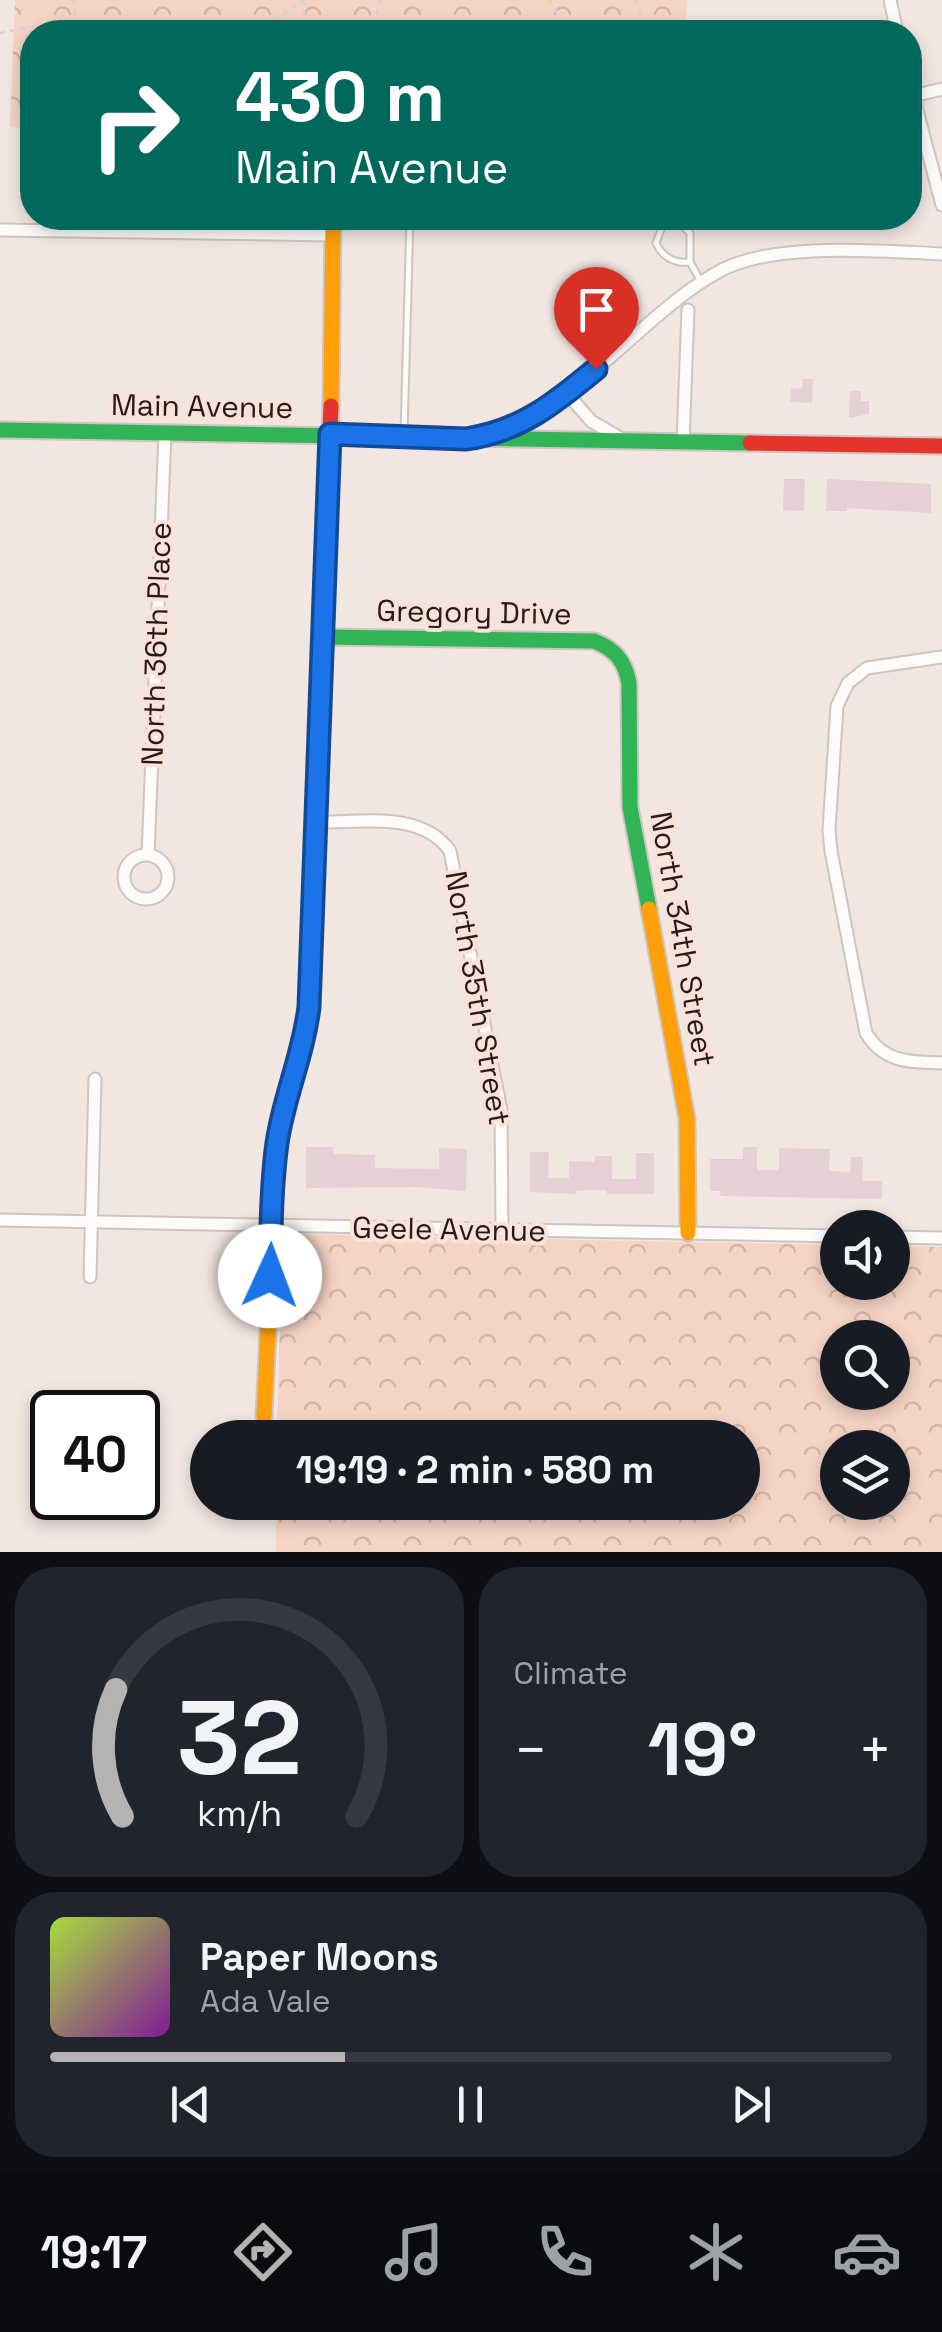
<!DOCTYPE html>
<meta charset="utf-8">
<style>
:root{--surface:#171b24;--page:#20242c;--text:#f1f3f6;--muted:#9ea1a6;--line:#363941;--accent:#b5b2b2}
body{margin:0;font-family:"Space Grotesk",sans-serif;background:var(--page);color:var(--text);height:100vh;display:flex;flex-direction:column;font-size:38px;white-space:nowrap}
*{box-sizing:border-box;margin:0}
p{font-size:32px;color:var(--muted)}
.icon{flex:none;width:55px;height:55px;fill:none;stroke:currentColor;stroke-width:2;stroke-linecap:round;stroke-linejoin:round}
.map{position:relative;height:1552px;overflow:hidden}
.drawer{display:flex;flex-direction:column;gap:15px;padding:15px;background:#0d0f14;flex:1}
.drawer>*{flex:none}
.banner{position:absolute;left:20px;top:20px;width:902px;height:210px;border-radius:40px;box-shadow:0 5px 15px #0003;background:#00695c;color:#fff;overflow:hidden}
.fabs{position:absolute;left:820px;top:1210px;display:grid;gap:20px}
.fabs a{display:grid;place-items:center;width:90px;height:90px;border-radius:50%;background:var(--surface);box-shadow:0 5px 15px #0003;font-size:50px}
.speed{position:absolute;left:30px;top:1390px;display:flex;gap:20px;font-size:50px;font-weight:700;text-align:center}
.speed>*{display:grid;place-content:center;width:130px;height:130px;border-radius:50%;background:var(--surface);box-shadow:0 5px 15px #0003;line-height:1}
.speed .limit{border:5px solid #111;border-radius:15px;background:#fff;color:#111}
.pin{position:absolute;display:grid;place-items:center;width:85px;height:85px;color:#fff;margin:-102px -42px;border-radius:50% 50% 50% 0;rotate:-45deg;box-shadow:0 0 10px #0007}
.pin .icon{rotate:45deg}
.me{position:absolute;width:110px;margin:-55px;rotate:2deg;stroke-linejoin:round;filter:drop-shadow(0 0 8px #0008)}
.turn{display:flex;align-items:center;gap:35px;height:210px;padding:0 50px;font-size:45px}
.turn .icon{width:130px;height:130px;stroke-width:2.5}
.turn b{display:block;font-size:70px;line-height:85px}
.big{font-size:75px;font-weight:800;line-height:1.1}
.drawer .card{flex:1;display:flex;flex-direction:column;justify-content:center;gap:15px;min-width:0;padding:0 35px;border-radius:40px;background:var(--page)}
.drawer .dial{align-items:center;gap:0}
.dial svg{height:260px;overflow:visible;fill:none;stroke:var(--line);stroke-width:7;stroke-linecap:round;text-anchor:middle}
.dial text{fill:var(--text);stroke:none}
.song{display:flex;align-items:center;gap:30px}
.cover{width:120px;height:120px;border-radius:15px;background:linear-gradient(135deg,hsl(80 70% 55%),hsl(290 70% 35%))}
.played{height:10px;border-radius:5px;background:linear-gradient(90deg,var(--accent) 35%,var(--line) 35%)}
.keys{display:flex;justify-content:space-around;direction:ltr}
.heat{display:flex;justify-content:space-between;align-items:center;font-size:55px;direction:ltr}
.drawer .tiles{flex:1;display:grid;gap:15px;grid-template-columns:1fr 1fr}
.card:last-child{grid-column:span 2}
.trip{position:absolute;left:190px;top:1420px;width:570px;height:100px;border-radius:50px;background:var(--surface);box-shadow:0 5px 15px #0003;font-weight:800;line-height:100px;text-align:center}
.tab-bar{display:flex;height:160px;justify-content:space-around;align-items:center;background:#090b0e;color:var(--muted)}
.tab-bar .icon{width:70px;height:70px}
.tab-bar .active{color:var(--accent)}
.tab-bar b{font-size:45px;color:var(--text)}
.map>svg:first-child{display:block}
.park{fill:url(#park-crowns);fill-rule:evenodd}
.building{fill:#e5d1d5}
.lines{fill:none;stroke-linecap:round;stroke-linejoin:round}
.lane-casing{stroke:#cec4c0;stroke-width:9}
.street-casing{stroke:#cec4c0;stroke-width:15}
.fast-casing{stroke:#cec4c0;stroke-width:19}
.slow-casing{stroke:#cec4c0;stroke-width:19}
.jam-casing{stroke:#cec4c0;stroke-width:19}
.path{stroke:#d8d4d3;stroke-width:2.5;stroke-dasharray:5 5;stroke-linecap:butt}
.lane{stroke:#fdfbfa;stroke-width:5}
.street{stroke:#fdfbfa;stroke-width:11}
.fast{stroke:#30b455;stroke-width:15}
.slow{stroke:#ff9f0a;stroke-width:15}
.jam{stroke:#e5322d;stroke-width:15}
.route-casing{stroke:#114b97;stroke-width:25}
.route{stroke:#1a73e8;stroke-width:18}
.labels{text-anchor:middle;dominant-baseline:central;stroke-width:8;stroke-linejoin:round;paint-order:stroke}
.street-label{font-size:30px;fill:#241c18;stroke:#fae2d9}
</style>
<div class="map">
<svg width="942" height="1552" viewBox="0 0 942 1552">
<defs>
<pattern id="park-crowns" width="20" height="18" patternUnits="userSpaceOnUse" patternTransform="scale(2.5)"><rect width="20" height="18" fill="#f5d3c5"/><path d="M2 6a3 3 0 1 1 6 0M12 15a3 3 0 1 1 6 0" fill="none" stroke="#d2b5a8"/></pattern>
</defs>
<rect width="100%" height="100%" fill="#f2e6e1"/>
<!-- park -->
<path class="park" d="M15,0H687L686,32H32V128L10,127Z
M282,1234L837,1245L838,1282H892L893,1246L942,1247V1552H276V1503L742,1502V1438L277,1437ZM838,1338H892V1392H838ZM838,1448H892V1502H838Z"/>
<!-- building -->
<path class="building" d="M803,379H813L812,403L790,402L791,388L802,389Z
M850,391H861V401H869V414L849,418Z
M784,479H805L804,511L783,510Z
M827,479L931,484V513L847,508V511H826Z
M306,1147H333V1154L375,1155V1168L439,1169V1148L467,1149L466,1191L417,1187L306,1188Z
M743,1147H757V1170H779V1148L830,1149L829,1171L850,1172L851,1157H863L862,1181H882V1199L720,1196L721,1191H710V1159H743Z
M530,1152H549L548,1178H569V1161L595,1162V1156H612V1179H636V1153H654V1194H607V1190H587L576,1191V1194L530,1192Z"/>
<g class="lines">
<defs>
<path id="lane" d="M690,262C675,264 662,257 656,243L663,224L678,222L690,233V262L700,280
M404,434L410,218"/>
<path id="street" d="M890,0L897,32
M910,84L942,205
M913,96L942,89
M0,230L333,235
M567,393L591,421L620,438
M494,434C539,422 572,388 608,359C642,330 676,296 716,273C771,241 878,251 942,254
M683,442L688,310
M942,657L867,668L848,683L837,706L829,830L831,851L866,1033C884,1063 910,1062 942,1063
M316,822C360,823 421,810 450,851L501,1110L502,1230
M148,855L165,433
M124 877a22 22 0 1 1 44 0a22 22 0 1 1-44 0Z
M0,1220L838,1236
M892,1237L942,1238
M90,1277L95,1079"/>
<path id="fast" d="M0,430L750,443
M323,637L594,641C615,649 625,661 629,683L630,807L649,909"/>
<path id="slow" d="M331,406L333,218
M649,909L687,1119L688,1233
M264,1416L277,1143L306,1024"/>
<path id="jam" d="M750,443L942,446
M306,1024L331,406"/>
</defs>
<!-- lane casing -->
<use href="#lane" class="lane-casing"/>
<!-- street casing -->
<use href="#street" class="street-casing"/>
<!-- fast casing -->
<use href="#fast" class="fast-casing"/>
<!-- slow casing -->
<use href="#slow" class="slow-casing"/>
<!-- jam casing -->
<use href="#jam" class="jam-casing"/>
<!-- path -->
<path class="path" d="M74,0L76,32
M549,0L556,11L559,32
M636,0L646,32
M304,1V17L312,32
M259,32L303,0
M343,32L376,18L380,0
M0,33L35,26L65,32"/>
<!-- lane -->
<use href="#lane" class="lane"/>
<!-- street -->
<use href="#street" class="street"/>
<!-- fast -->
<use href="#fast" class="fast"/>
<!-- slow -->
<use href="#slow" class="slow"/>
<!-- jam -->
<use href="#jam" class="jam"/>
</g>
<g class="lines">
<defs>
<path id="route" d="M270,1276C271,1232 271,1187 277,1143C284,1096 303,1056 309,1007L330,434L466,439C521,431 555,403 596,369"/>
</defs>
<!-- route casing -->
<use href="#route" class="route-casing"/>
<!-- route -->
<use href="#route" class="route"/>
</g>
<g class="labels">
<!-- street labels -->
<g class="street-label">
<text transform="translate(202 406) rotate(1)">Main Avenue</text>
<text transform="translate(474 612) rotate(1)">Gregory Drive</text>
<text transform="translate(156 644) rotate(-88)">North 36th Place</text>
<text transform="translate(683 939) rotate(80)">North 34th Street</text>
<text transform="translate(478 998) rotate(80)">North 35th Street</text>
<text transform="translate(449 1229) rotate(1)">Geele Avenue</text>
</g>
</g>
</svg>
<div class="fabs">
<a><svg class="icon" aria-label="sound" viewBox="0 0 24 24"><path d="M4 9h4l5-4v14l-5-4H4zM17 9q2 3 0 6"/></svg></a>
<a><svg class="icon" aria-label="search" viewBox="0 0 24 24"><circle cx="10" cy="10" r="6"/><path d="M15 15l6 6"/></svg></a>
<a><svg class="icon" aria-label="layers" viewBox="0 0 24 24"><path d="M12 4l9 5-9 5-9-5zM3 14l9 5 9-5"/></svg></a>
</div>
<div class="speed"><div class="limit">40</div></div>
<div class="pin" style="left:596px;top:369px;background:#d93025"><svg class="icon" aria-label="arrive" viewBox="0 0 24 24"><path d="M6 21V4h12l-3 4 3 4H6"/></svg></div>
<svg class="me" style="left:270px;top:1276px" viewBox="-20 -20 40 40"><circle r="19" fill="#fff"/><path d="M0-13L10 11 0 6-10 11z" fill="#1a73e8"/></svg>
<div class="trip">19:19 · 2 min · 580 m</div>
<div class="banner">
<div class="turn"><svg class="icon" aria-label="right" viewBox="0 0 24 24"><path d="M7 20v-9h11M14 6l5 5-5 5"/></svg><div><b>430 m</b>Main Avenue</div></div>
</div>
</div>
<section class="drawer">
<div class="tiles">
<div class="card dial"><svg viewBox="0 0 100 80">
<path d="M14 69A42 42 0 1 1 86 69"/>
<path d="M14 69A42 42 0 0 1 12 30" stroke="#b5b2b2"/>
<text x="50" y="56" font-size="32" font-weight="700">32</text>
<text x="50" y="72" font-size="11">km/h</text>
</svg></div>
<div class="card"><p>Climate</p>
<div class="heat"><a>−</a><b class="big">19°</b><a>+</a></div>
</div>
<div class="card">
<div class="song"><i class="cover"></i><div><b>Paper Moons</b><p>Ada Vale</p></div></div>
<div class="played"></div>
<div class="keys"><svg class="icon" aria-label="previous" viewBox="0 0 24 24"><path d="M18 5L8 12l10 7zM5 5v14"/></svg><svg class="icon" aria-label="pause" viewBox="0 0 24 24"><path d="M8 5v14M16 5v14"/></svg><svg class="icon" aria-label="next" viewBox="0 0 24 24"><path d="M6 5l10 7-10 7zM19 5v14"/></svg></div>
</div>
</div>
</section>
<nav class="tab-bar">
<b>19:17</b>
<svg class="icon active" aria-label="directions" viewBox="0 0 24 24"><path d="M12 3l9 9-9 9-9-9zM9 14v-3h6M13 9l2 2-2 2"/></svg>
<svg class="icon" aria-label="music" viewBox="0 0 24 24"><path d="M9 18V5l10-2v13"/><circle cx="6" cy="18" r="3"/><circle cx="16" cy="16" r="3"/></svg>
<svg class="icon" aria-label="phone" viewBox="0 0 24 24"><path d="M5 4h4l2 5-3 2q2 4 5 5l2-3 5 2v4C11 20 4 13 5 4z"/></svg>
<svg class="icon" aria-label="climate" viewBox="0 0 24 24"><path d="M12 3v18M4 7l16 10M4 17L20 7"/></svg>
<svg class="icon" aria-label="car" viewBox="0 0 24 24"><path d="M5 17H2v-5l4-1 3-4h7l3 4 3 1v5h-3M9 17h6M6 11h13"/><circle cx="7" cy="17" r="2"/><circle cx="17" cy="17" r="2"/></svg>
</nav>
